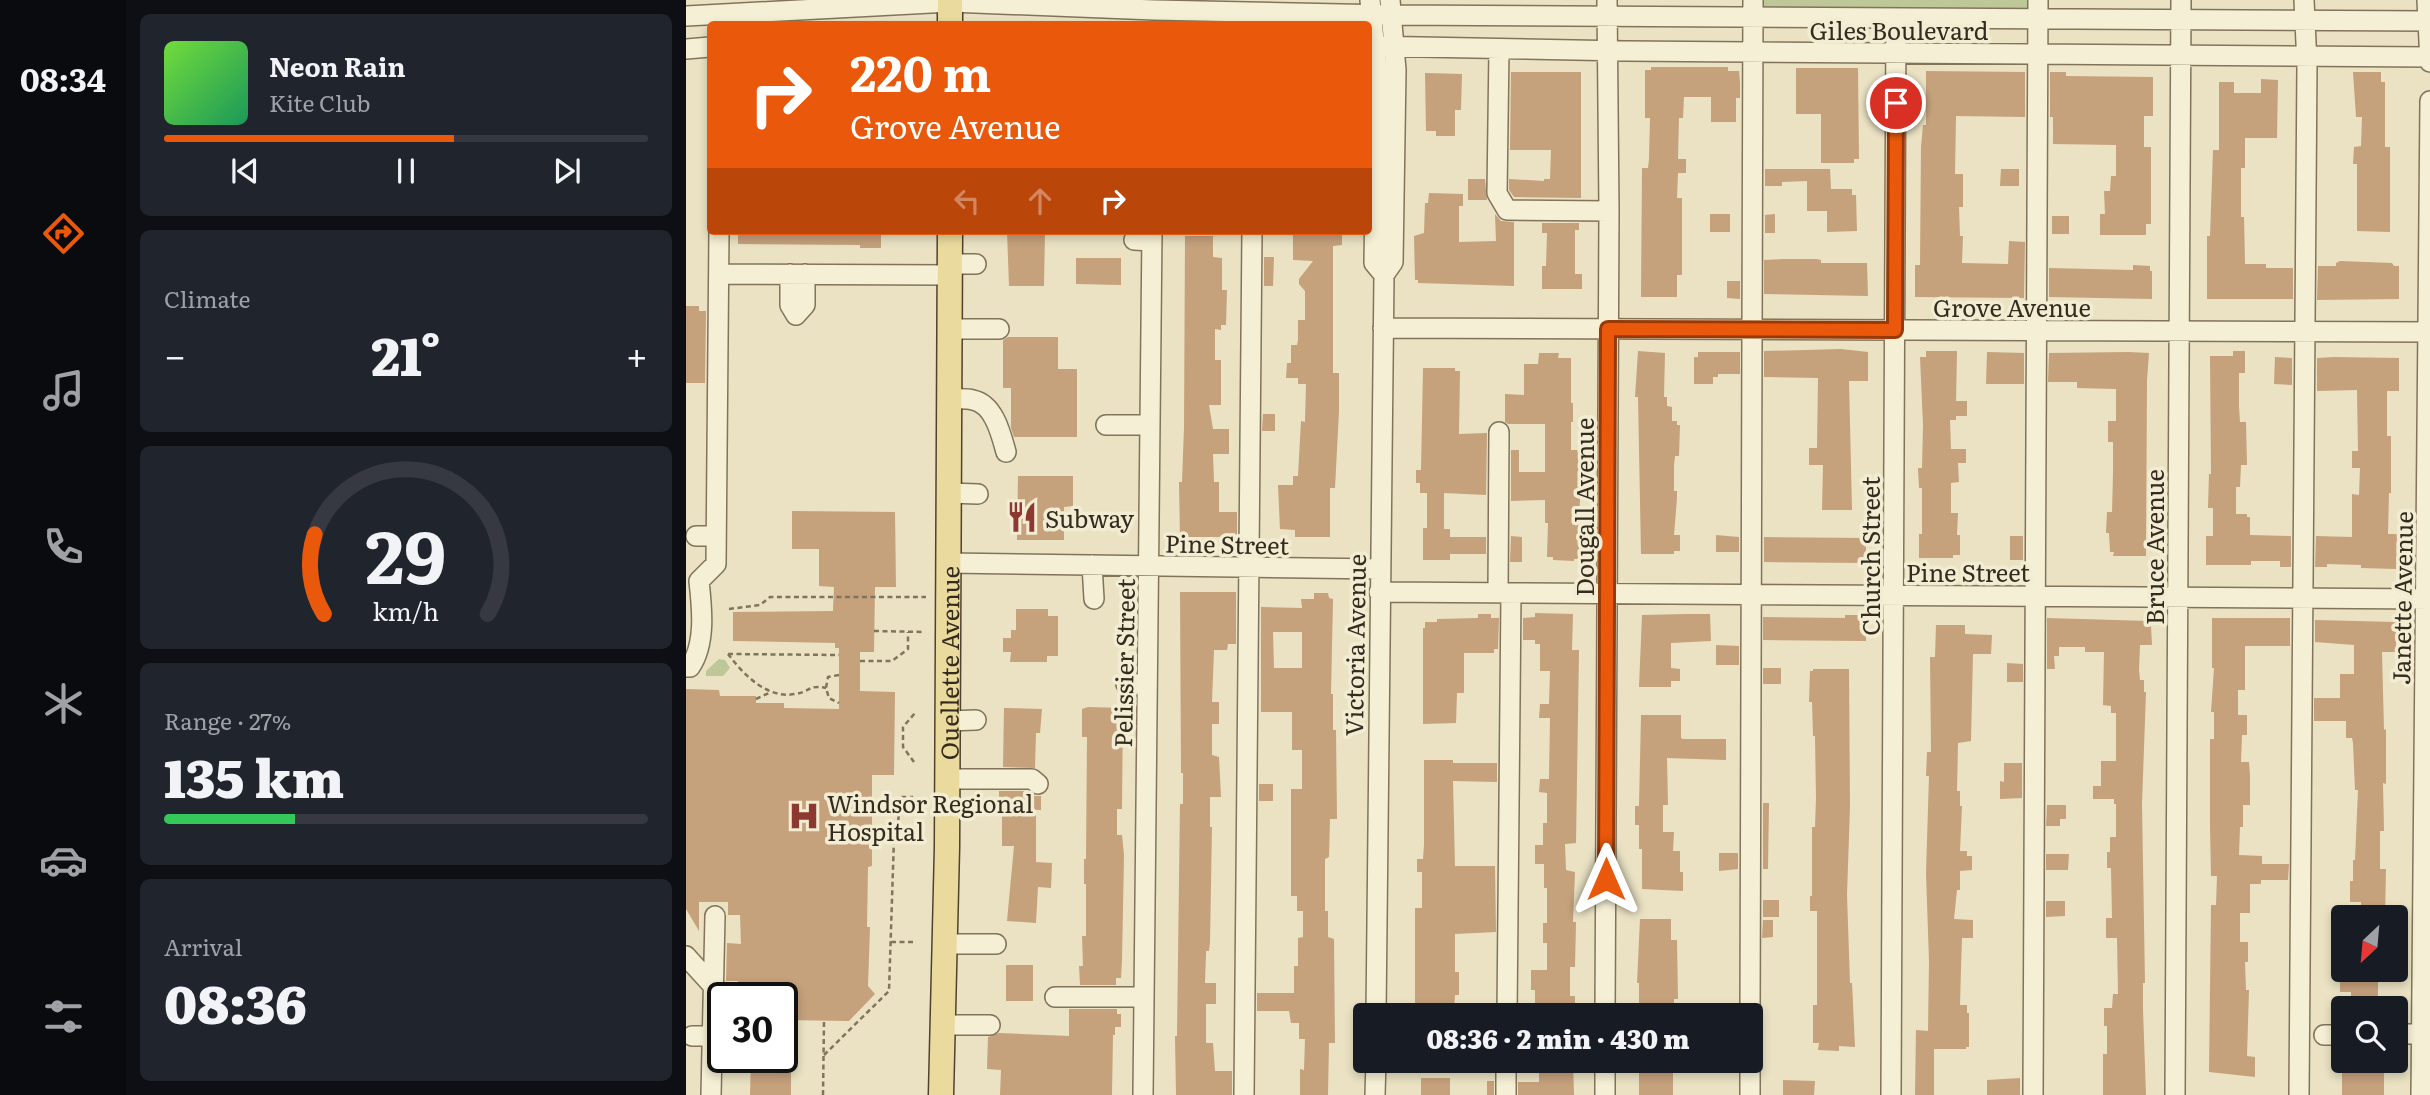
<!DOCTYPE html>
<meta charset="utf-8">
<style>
:root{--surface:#171b24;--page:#20242c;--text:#f1f3f6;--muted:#9ea1a6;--line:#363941;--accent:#ea580c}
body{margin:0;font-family:Literata,serif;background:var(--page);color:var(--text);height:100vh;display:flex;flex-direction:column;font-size:26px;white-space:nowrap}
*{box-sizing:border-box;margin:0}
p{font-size:23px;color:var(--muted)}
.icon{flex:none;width:38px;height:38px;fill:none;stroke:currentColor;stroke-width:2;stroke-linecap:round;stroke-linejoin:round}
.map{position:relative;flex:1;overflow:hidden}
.drawer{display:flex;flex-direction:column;gap:14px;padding:14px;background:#0d0f14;width:560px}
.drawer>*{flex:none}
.top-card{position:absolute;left:21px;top:21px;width:665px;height:214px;border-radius:7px;box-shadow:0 4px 10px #0003;background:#ea580c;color:#fff;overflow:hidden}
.needle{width:46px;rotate:206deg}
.tools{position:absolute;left:1645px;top:905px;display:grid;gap:14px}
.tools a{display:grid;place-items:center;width:77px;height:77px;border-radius:7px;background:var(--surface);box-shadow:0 4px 10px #0003;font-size:35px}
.speed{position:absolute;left:21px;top:982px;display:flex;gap:14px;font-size:35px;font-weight:700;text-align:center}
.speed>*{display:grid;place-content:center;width:91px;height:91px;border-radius:50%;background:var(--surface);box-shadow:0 4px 10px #0003;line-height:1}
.speed .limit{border:4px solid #111;border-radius:10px;background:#fff;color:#111}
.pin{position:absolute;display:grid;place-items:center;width:60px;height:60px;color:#fff;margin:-30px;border:4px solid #fff;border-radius:50%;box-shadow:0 2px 7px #0007}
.me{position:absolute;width:77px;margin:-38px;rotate:0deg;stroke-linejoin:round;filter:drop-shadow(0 0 5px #0008)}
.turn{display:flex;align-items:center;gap:24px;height:147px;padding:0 28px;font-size:32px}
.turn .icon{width:91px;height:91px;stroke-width:2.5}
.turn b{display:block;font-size:49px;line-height:60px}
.lanes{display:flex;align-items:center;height:66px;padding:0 28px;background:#0003;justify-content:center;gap:35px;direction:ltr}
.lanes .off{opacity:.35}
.big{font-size:52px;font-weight:800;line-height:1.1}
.drawer .tile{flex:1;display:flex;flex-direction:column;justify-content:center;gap:10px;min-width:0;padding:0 24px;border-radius:10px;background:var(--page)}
.drawer .dial{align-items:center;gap:0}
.dial svg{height:182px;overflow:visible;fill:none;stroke:var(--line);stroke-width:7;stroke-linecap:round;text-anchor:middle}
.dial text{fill:var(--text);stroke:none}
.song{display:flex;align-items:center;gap:21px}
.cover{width:84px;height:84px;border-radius:10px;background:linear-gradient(135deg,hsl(100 70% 55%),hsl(150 70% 35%))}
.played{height:7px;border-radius:4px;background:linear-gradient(90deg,var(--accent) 60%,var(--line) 60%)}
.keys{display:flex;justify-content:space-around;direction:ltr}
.heat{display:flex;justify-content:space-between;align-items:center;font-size:38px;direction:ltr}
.charge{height:10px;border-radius:5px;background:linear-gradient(90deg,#34c759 27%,var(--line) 0)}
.trip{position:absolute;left:667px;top:1003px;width:410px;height:70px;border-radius:7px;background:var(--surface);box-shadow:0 4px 10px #0003;font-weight:800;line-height:70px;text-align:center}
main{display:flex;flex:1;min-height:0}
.menu{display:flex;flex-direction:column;width:126px;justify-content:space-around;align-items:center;background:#090b0e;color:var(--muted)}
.menu .icon{width:49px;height:49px}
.menu .current{color:var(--accent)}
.menu b{font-size:32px;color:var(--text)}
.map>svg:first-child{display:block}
.green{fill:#bdc798}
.building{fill:#c5a17c;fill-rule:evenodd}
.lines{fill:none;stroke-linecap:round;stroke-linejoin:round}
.minor-casing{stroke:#82745b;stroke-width:22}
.major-casing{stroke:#50422f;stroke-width:27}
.path{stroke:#82745b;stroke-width:2.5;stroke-dasharray:5 3.5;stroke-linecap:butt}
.minor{stroke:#f5efd5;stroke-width:19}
.major{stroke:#eada9e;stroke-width:24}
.route-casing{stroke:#983908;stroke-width:18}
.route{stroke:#ea580c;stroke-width:12}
.labels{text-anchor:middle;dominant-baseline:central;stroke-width:7;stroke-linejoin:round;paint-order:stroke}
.street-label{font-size:24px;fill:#342b1e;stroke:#f2ecd2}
.poi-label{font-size:24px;fill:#342b1e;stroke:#f2ecd2;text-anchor:start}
</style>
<main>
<nav class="menu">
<b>08:34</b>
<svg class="icon current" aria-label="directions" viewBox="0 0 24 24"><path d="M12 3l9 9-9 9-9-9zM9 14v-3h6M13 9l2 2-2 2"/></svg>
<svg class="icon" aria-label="music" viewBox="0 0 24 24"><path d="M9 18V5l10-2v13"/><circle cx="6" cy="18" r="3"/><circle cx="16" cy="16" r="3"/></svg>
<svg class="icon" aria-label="phone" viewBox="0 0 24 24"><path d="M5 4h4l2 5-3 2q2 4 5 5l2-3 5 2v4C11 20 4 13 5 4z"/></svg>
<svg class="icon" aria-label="climate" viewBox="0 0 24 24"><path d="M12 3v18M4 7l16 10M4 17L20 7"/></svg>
<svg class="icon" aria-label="car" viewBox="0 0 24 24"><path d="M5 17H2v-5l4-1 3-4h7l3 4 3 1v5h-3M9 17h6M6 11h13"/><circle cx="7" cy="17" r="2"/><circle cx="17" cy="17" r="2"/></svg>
<svg class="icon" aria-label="filters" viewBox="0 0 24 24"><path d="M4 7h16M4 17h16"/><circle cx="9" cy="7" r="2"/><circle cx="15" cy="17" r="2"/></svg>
</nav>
<section class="drawer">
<div class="tile">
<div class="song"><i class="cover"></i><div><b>Neon Rain</b><p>Kite Club</p></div></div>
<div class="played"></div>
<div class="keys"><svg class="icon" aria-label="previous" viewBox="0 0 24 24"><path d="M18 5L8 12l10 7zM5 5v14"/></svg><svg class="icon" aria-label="pause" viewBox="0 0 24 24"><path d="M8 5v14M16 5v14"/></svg><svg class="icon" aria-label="next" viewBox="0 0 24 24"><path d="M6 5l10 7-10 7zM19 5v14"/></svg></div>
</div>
<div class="tile"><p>Climate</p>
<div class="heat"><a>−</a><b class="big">21°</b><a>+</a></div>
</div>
<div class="tile dial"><svg viewBox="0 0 100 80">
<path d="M14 69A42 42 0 1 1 86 69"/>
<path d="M14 69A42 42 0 0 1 10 34" stroke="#ea580c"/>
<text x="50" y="56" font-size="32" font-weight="700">29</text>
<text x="50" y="72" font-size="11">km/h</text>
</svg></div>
<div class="tile"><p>Range · 27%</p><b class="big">135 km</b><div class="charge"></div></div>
<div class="tile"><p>Arrival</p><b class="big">08:36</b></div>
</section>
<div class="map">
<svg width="1744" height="1095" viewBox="0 0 1744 1095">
<rect width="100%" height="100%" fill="#eae2c3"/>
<!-- green -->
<path class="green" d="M1071,0H1348V10L1071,8Z
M33,659L39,660L44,668L37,676H20V671Z"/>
<!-- building -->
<path class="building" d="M965,67H1042V71H1053L1054,83V98H1050V122H1025V97H998L997,118H993L992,159H1000V173H992L991,198H996V275H991V297H955L956,168H962L963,159L964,118H959V70H965Z
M1110,68H1172L1173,159H1168V163H1135V114H1110Z
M1240,71L1339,72V117L1270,116L1269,174H1277V207H1273L1274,236H1277L1276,263L1322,264L1323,241L1339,242L1338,298L1229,297V265H1234L1235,147L1237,125H1240Z
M825,72H895V198L828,197L823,190V179L858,181V179H864L865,150H824Z
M1364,72H1380V76L1467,77V116H1458V147H1465V224H1460V235H1414V214H1419L1418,191H1424L1425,176H1430V145L1367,144V117H1364Z
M1667,72H1695V82H1699V147H1704V232L1671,231V164H1667L1668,147L1675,146L1676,117H1670Z
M739,73L776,74L775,110H769V136H750V131H740Z
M1575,79L1592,80L1591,138H1559V168H1555V217H1558L1559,264H1580V268H1607V299H1521V236H1524L1527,150H1533V82H1548V93H1575Z
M1079,169H1144L1145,189H1166V195H1170L1171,231L1141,232V211H1121V181L1096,182V186H1079Z
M1315,169H1333V186H1314Z
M782,179H799L801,200H782Z
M743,193L777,194V206H773V242L810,241L809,214L815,221L828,222V286L732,283V280H729L728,236L738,233L739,203H742Z
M1024,214H1044V232H1024Z
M1089,214V233H1079V215Z
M1366,216H1383V234H1366Z
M856,223H893V230H889V274H896V289H856V266H860L861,233H856Z
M52,231H195V248H174V245L52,244Z
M321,231H359L358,286H323Z
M607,231H656V245L647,246V373H653V411L649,488H644V537H609V530L594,529L592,485H607V476H612L615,421L619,422L620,384H612V378H600L601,363H605V345H611L612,340V320H619V291L613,284V279L627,261L607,260Z
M499,236H527V257L536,258V290H541L540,325H535V330L529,329V360H535V405H523L527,429H543V454H527L528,482H533V512H551V537H494L493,482H496L498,428Z
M578,257H588L587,286H578Z
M390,258H435V285L390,284Z
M1099,259H1130L1135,260V263H1181L1182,296L1078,294V260Z
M1654,261L1706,263L1708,266H1713V299L1631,300L1632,266H1650V263Z
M1447,265L1464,266V271H1466V299L1363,297V268L1447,270Z
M1041,281H1054V299L1041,298Z
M0,306H13V311H20L19,383H0Z
M322,337H372V369H391V437H328L325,428V388H317V340Z
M1155,349L1182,352V381H1163L1166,510H1136L1137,465H1123V448H1131L1132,378L1078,377V351Z
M952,351L979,353L978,397H981V406L986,407V421H991V425H994L993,456H989L988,465V491H991V498L988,535H994V551H988V554H955L952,397H949Z
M1240,351H1271L1270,401H1281V416H1270V420H1264L1265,449H1280V463H1272L1273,482L1265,483V513H1272L1271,535H1274V555H1267V558H1233V534H1236V488H1233L1232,468H1236L1237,425L1234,357H1240Z
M1547,351H1559V373H1553V407L1554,422H1560L1561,465H1555L1554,487H1550V514H1561V517H1564V535L1605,536V567H1594V561H1565V565H1520V536H1527V508H1522L1523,474H1525L1524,356H1547Z
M1012,352H1054V374H1032V377H1027V384H1008V357H1012Z
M1301,352L1338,353V384H1300Z
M1443,352L1463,353L1461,380L1460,556H1427L1428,552H1424L1423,533H1420L1421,512H1426L1427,474V442H1422V421H1430V389L1391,388V382H1362L1363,353Z
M853,353H873L872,358H885V403H887V422H885V450H892L894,500L892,539H894V559H888V561L867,560V557H861L862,523H859V500L825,501V450H833V472H859V424H822L819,422V394L838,395V364H852Z
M1589,357L1606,358V385L1588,384Z
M1648,357L1713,358V391H1701V436H1705V493H1703L1702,534H1711L1710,569L1675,568V565L1641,564V567H1629L1630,536L1666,537V494L1673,495L1674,468H1666V451H1672L1671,390L1631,391V358Z
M737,368H769V371H774L773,434L801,433L800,495L758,493V529H764V537H800V554H764V560H737V528H741V493H734V483H730V470H735Z
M577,414H589V431H576Z
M332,476H387V506L378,507V540H331Z
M106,511L209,512L210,587H189L188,652H174V691L209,692L208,775H186V866L182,867L181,927H184L182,986L189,994L163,1021L96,1020V998H52V981H40L41,943L55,944L54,915H42V902H13V931L0,909V689L33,690L34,696H70V703H98V708L153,709V648H149V643L47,641V612L147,611L148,587L133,586V549H106Z
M1030,535L1053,537V552H1030Z
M825,536L836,537V562H824Z
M1324,536H1337V560H1324Z
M1078,537L1180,538V563L1078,562Z
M494,592H550V644H542L541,650H528L526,702H533V724H526V755L533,757L535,797H524V827H526L524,942L523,951H520V954L519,983H530V1004H520V1043H527L529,1071H546V1095H490L489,1036H491L494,804H497V773H495Z
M628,593H642L643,598L647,599L645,694H647V730H650L651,819H644L643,857L639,859V911H642V937L648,939L649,1043H643L642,1095H614V1069L618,1070L619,1039H613V1023H605L603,1011H571V993H608V966H612V938L617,937V911H611V896H605V789H616V750H606V712H575V607L616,608L615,599H628ZM587,632H616V668H588Z
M330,609H362V616H372V656H361V662H324L325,652H317V638H325V630H330Z
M849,613L887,614L886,650H893L890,843L879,844L880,870L889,872L887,922H890L889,967H884V996H889V1015H853V1007H849V990H845V970H861V943H857V923H861V888H858V864H849V845H857V823H861V793L853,792L854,779H863L864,718H853L854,704H863L864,671H854V644H849V640H837V618L849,617Z
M792,614H805V618H813L812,649H808V653H778V693H771L770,723L737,724V628H739V622H751V619L792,618Z
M1000,614H1024L1025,641L985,643V668L994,669V681H985V687H953L956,615Z
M1159,615H1180V641L1077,640V617L1159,618Z
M1361,618L1463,621V626H1465L1466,645H1454L1453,670L1454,680H1458V692H1460L1456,804L1459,983H1457V1010L1460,1095H1417V1054H1421V1026H1418V1008H1426L1427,994H1432L1431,938H1420V918H1426L1425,868H1421V852H1424V837H1430V804H1428V799H1407V786H1415V761H1430V713H1425V706L1417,705L1418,652H1399V647H1373V656H1368L1369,669H1361Z
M1526,618H1604V646H1559V690H1552V715H1561V735H1556L1555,762H1563L1564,775V805H1557V827H1554L1553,855L1576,856V864H1603L1602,880H1575V884H1564V913H1554V942H1562V962H1559L1560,990H1563L1561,1056L1569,1057V1077L1523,1072L1525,905H1530L1531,876H1525L1524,827V739H1528V712H1525L1528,668H1526Z
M1629,620L1710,622V652H1696L1698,730L1700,729V784L1697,783L1698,831H1694V869H1700L1699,917H1675V902H1664V881H1667V860H1669L1672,790H1669L1667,743L1666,738H1660V721H1628V698H1654V674H1668V645L1629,642Z
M1250,625H1279V634L1306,635L1305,654H1287L1285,741L1272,743L1271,791H1274V806H1276L1274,851H1281V856H1286V870L1274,871V890H1271L1268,919L1287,920V938H1276L1275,968L1274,1005H1281V1013H1283V1047H1280V1049H1248V1095H1229L1230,1030L1242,1031L1243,961L1240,873L1243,776H1240L1241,752H1245L1244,657H1249Z
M1030,645L1053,646V665H1030Z
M1321,663L1337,664V682H1321Z
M1077,668H1095V684H1077Z
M1127,669H1163L1164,806L1161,895L1164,983H1166L1169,1047L1153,1046V1051L1132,1050L1133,1043H1127V1005H1131V911H1124V896H1126V827H1129L1130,798L1129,736H1127L1126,702H1123L1124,671H1127Z
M402,707L437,708L436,809H431V835H436L438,855L436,960L435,978H430V985H394L393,966H397L396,936H400V884H398V859H400L401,737H396V709Z
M318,708L356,709L354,733H350L349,768L317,767Z
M955,715H995V738L997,739H1040V760L981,758L982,805H977V832H988L987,851H994V872H997V891L956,889V849H953V825H949V806H953Z
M738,760H767V763H811V782L767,781L769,866H809L810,932L769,934V972H773V995H769L768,1012H755L754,1015H729V908H736V872H731V859H737L738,845Z
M1318,763H1336V798L1314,799V781L1318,782Z
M573,784H587V801H573Z
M313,791H342L349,796H355V810H350V862L366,863L365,888L352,887L350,923L321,921L328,846H316V800H313Z
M1077,803H1083L1082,869H1077Z
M1361,805H1380V819H1374V826H1360Z
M1033,853H1052V869L1033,871Z
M1360,854H1383L1382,870H1360Z
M1077,900H1093V917H1077Z
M1360,901H1379V916L1360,917Z
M954,919H985V940H991L992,999H988V1015H953V983H951Z
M1077,920H1087V937L1076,938Z
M320,965H347V1001H320Z
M1654,976H1692V1008H1665V992H1654Z
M383,1009H431V1014H435V1027H429V1035H427L426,1095H314L315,1070L301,1069L302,1037L313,1033L383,1036Z
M65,1057H105V1095H64Z
M853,1060H887L888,1095H832V1082H853Z
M953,1060L987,1061V1095H953Z
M1656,1060H1698V1095H1656Z
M735,1078H764V1095H735Z
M1334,1078V1095H1301V1080Z
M1097,1080L1129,1081L1128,1095H1097Z
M801,1081H808V1095H801Z"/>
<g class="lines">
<defs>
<path id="minor" d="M684,0L691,70L688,263L698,275
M1741,0L1744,62
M0,16L264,2L468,10L704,15L1744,21
M682,46L939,51L1744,57
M0,49L24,47
M813,49L811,193L821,210L923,211
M448,240L466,241
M264,264H290
M33,274L264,275
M104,274V305L110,315L119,305V274
M697,328L1744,332
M263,329H313
M263,399C271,399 279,398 287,400C308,404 315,434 320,452
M420,425H464
M263,493L292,494
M10,536H30
M262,563L694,569
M406,565L408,599
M13,581L30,564L33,231
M693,592L1744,599
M812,593L813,432
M0,667H4C20,644 16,608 13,581
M440,684H461
M262,721L290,720
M261,779H346L352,784
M259,944H310
M0,956L28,987
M369,997H458
M690,1015L698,275L707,262L710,70L704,0
M821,1015L825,593
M919,1015L923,211L921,0
M1064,1015L1067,0
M257,1025H304
M1710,1034H1736
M1638,1035H1657
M6,1036H27
M25,1095L29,916
M457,1095L466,231
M558,1095L566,231
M689,1095L690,1060
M820,1095V1060
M919,1095V1060
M1064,1095V1060
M1205,1095L1210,18
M1347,1095L1352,0
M1489,1095L1495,0
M1613,1095L1621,64L1618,0
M1735,1095L1744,101"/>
<g id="major">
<path d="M264,0V24"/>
<path id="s1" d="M255,1095L261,847L264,231"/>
</g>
</defs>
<!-- minor casing -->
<use href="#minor" class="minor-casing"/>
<!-- major casing -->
<use href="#major" class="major-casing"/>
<!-- path -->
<path class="path" d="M43,609L74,605L84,597H240
M188,631L239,632
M42,654C58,675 81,699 109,694C124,692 123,684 140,688
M42,654L153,655
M174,661H206L222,649V632
M153,675L142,677L140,688L143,698L153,703
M70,699L85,692
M228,762L217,747V727L229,713
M205,942H230
M138,1055L203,991L208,838L212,833L213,797H227
M137,1095L138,1021"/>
<!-- minor -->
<use href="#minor" class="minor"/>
<!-- major -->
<use href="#major" class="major"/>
</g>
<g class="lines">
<defs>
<path id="route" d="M920,879L922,329L1209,330L1210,103"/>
</defs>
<!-- route casing -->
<use href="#route" class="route-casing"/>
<!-- route -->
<use href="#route" class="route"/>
</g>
<!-- icons -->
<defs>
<symbol id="restaurant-bare" viewBox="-9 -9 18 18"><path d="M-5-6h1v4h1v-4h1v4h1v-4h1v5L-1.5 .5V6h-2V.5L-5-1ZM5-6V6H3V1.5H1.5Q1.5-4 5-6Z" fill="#8c3931" stroke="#f2ecd2" stroke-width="2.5" paint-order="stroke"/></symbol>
<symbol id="hospital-bare" viewBox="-9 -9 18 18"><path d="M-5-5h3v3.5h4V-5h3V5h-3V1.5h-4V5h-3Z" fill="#8c3931" stroke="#f2ecd2" stroke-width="2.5" paint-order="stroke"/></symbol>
</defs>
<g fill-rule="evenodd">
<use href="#restaurant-bare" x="314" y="495" width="44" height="44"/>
<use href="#hospital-bare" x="96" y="794" width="44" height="44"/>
</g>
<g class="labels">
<!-- street labels -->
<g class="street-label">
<text x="1213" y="29">Giles Boulevard</text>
<text x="1326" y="306">Grove Avenue</text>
<text transform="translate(897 507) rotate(-90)">Dougall Avenue</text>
<text transform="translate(541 543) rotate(1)">Pine Street</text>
<text transform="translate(1467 547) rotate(-90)">Bruce Avenue</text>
<text transform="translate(1183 556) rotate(-90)">Church Street</text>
<text x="1282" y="571">Pine Street</text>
<text transform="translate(1715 598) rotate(-89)">Janette Avenue</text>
<text transform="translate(668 645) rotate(-89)">Victoria Avenue</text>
<text stroke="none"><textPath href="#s1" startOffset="432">Ouellette Avenue</textPath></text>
<text transform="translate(437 663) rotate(-89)">Pelissier Street</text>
</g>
<!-- poi labels -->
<g class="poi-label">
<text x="359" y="517">Subway</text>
<text x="141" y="802">Windsor Regional<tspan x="141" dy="28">Hospital</tspan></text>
</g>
</g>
</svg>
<div class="tools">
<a><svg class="needle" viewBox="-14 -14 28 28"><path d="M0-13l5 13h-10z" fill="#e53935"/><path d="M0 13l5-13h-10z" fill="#9ea1a6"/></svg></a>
<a><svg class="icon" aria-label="search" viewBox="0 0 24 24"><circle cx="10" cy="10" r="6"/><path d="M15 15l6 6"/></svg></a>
</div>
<div class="speed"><div class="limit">30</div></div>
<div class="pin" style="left:1210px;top:103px;background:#d93025"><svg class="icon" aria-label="arrive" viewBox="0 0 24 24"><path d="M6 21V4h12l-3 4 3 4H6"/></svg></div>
<svg class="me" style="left:920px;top:879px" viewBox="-20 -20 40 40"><path d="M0-17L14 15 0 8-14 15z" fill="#ea580c" stroke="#fff" stroke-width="4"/></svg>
<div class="trip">08:36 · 2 min · 430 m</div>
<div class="top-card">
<div class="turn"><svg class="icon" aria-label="right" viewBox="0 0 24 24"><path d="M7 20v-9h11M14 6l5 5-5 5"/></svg><div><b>220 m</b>Grove Avenue</div></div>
<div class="lanes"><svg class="icon off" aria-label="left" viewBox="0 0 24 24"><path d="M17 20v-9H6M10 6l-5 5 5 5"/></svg><svg class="icon off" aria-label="ahead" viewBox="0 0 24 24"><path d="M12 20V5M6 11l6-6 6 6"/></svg><svg class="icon" aria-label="right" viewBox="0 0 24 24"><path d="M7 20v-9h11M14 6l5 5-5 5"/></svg></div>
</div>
</div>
</main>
